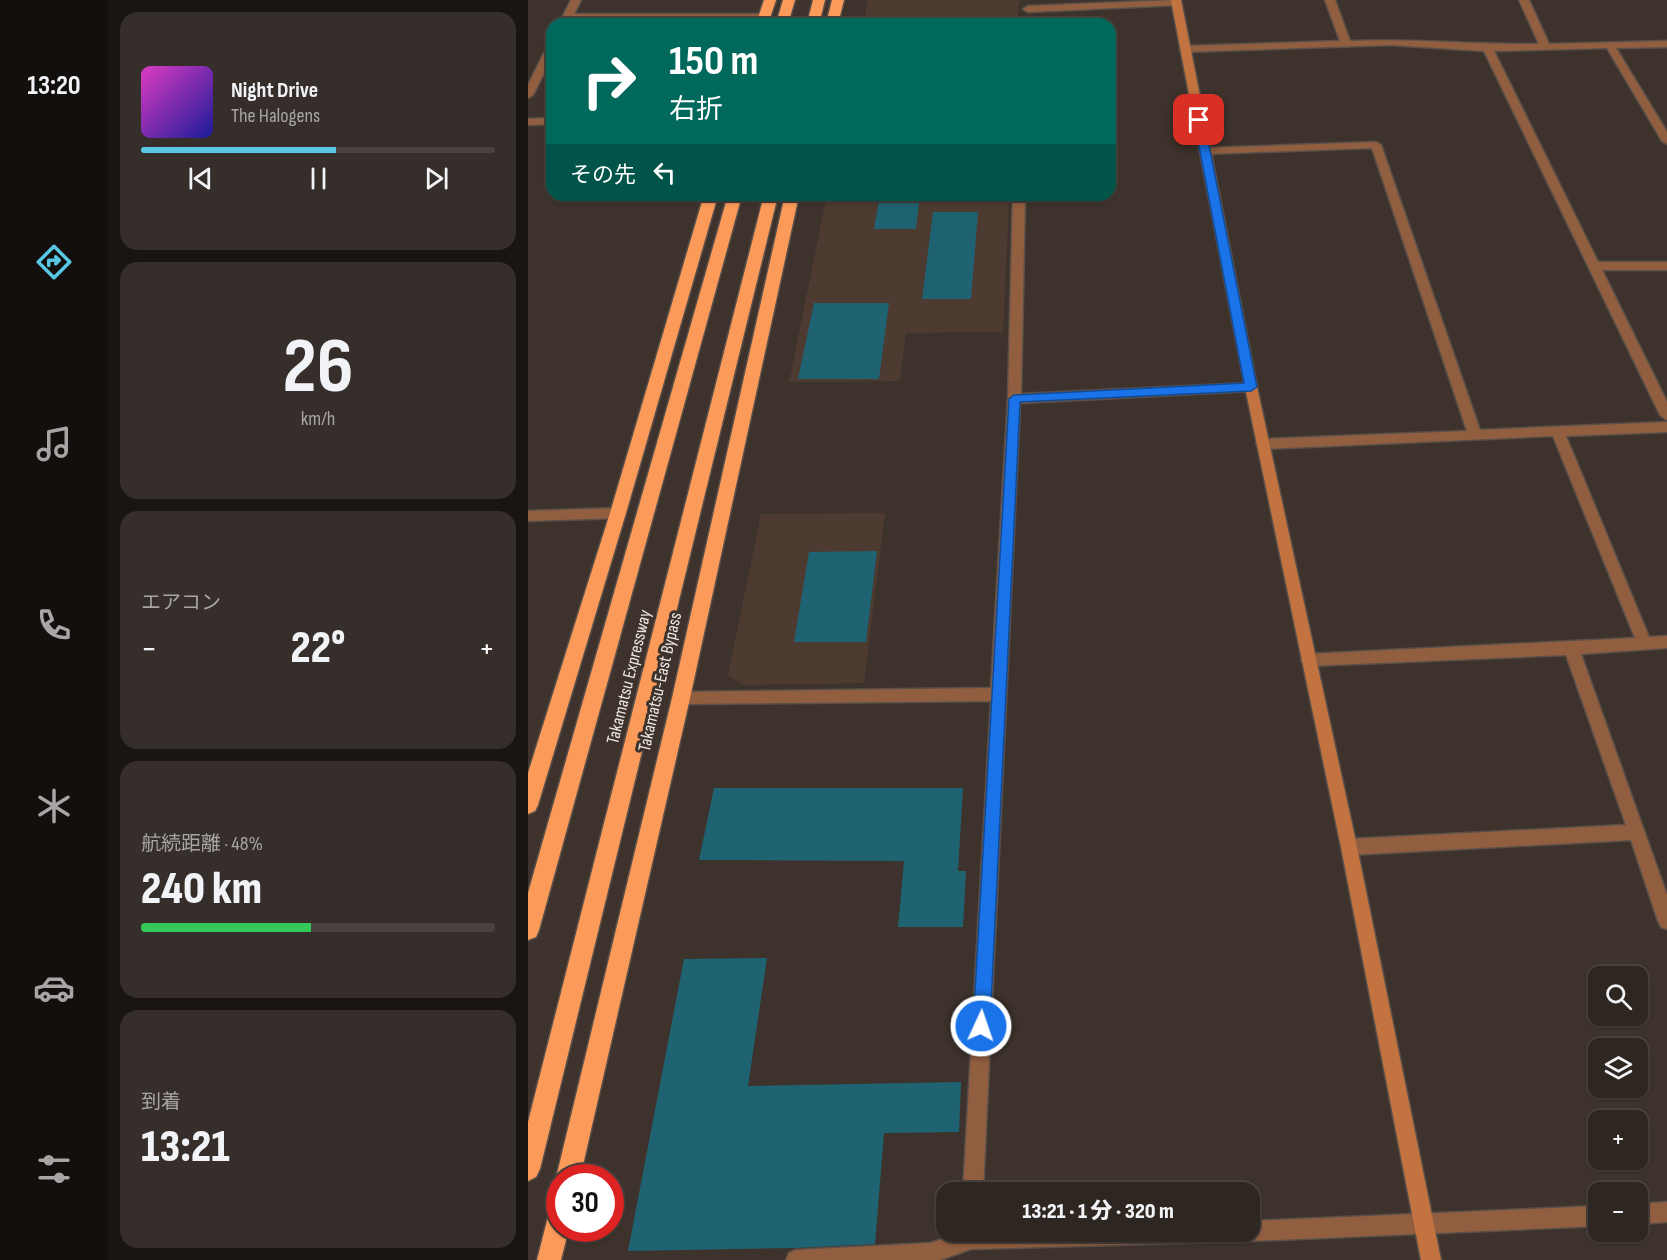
<!DOCTYPE html>
<html lang="ja">
<meta charset="utf-8">
<style>
:root{--surface:#2e2621;--page:#362e2a;--text:#f1f3f6;--muted:#a7a5a5;--line:#49433f;--accent:#59c8e4}
body{margin:0;font-family:"Sofia Sans Condensed","Noto Sans JP",sans-serif;background:var(--page);color:var(--text);height:100vh;display:flex;flex-direction:column;font-size:22px;white-space:nowrap}
*{box-sizing:border-box;margin:0}
p{font-size:20px;color:var(--muted)}
.icon{flex:none;width:33px;height:33px;fill:none;stroke:currentColor;stroke-width:2;stroke-linecap:round;stroke-linejoin:round}
.map{position:relative;flex:1;overflow:hidden}
.details{display:flex;flex-direction:column;gap:12px;padding:12px;background:#191512;width:420px}
.details>*{flex:none}
.guide{position:absolute;left:18px;top:18px;width:570px;height:183px;border-radius:18px;box-shadow:0 2px 4px #0004,0 0 0 2px var(--line);background:#00695c;color:#fff;overflow:hidden}
.buttons{position:absolute;left:1060px;top:966px;display:grid;gap:12px}
.buttons a{display:grid;place-items:center;width:60px;height:60px;border-radius:12px;background:var(--surface);box-shadow:0 2px 4px #0004,0 0 0 2px var(--line);font-size:30px}
.speed{position:absolute;left:18px;top:1164px;display:flex;gap:12px;font-size:30px;font-weight:700;text-align:center}
.speed>*{display:grid;place-content:center;width:78px;height:78px;border-radius:50%;background:var(--surface);box-shadow:0 2px 4px #0004,0 0 0 2px var(--line);line-height:1}
.speed .limit{border:9px solid #d22;background:#fff;color:#111}
.pin{position:absolute;display:grid;place-items:center;width:51px;height:51px;color:#fff;margin:-26px;border-radius:12px;box-shadow:0 3px 9px #0006}
.me{position:absolute;width:66px;margin:-33px;rotate:3deg;stroke-linejoin:round;filter:drop-shadow(0 0 4px #0008)}
.turn{display:flex;align-items:center;gap:21px;height:126px;padding:0 24px;font-size:27px}
.turn .icon{width:78px;height:78px;stroke-width:2.5}
.turn b{display:block;font-size:42px;line-height:51px}
.then{display:flex;align-items:center;height:57px;padding:0 24px;background:#0003;gap:12px;font-size:22px}
.big{font-size:45px;font-weight:800;line-height:1.1}
.details .tile{flex:1;display:flex;flex-direction:column;justify-content:center;gap:9px;min-width:0;padding:0 21px;border-radius:18px;background:var(--page)}
.details .dial{align-items:center;gap:0}
.dial b{font-size:78px;line-height:1}
.song{display:flex;align-items:center;gap:18px}
.cover{width:72px;height:72px;border-radius:9px;background:linear-gradient(135deg,hsl(310 70% 55%),hsl(240 70% 35%))}
.played{height:6px;border-radius:3px;background:linear-gradient(90deg,var(--accent) 55%,var(--line) 55%)}
.keys{display:flex;justify-content:space-around;direction:ltr}
.heat{display:flex;justify-content:space-between;align-items:center;font-size:33px;direction:ltr}
.charge{height:9px;border-radius:4px;background:linear-gradient(90deg,#34c759 48%,var(--line) 0)}
.trip{position:absolute;left:408px;top:1182px;width:324px;height:60px;border-radius:18px;background:var(--surface);box-shadow:0 2px 4px #0004,0 0 0 2px var(--line);font-weight:800;line-height:60px;text-align:center}
main{display:flex;flex:1;min-height:0}
.menu{display:flex;flex-direction:column;width:108px;justify-content:space-around;align-items:center;background:#120f0d;color:var(--muted)}
.menu .icon{width:42px;height:42px}
.menu .active{color:var(--accent)}
.menu b{font-size:27px;color:var(--text)}
.map>svg:first-child{display:block}
.built{fill:#4d3b31}
.building{fill:#1f6373}
.lines{fill:none;stroke-linecap:round;stroke-linejoin:round}
.street-casing{stroke:#5a5049;stroke-width:3}
.secondary-casing{stroke:#5a5049;stroke-width:3}
.highway-casing{stroke:#5a5049;stroke-width:3}
.street{fill:#915e3f;fill-rule:evenodd}
.secondary{fill:#c3733f;fill-rule:evenodd}
.highway{fill:#fc9a5a;fill-rule:evenodd}
.route{fill:#1a73e8;stroke:#114b97;stroke-width:1.5}
.labels{text-anchor:middle;dominant-baseline:central;stroke-width:6;stroke-linejoin:round;paint-order:stroke}
.street-label{font-size:18px;fill:#ede6e1;stroke:#3e332c}
</style>
<main>
<nav class="menu">
<b>13:20</b>
<svg class="icon active" aria-label="directions" viewBox="0 0 24 24"><path d="M12 3l9 9-9 9-9-9zM9 14v-3h6M13 9l2 2-2 2"/></svg>
<svg class="icon" aria-label="music" viewBox="0 0 24 24"><path d="M9 18V5l10-2v13"/><circle cx="6" cy="18" r="3"/><circle cx="16" cy="16" r="3"/></svg>
<svg class="icon" aria-label="phone" viewBox="0 0 24 24"><path d="M5 4h4l2 5-3 2q2 4 5 5l2-3 5 2v4C11 20 4 13 5 4z"/></svg>
<svg class="icon" aria-label="climate" viewBox="0 0 24 24"><path d="M12 3v18M4 7l16 10M4 17L20 7"/></svg>
<svg class="icon" aria-label="car" viewBox="0 0 24 24"><path d="M5 17H2v-5l4-1 3-4h7l3 4 3 1v5h-3M9 17h6M6 11h13"/><circle cx="7" cy="17" r="2"/><circle cx="17" cy="17" r="2"/></svg>
<svg class="icon" aria-label="filters" viewBox="0 0 24 24"><path d="M4 7h16M4 17h16"/><circle cx="9" cy="7" r="2"/><circle cx="15" cy="17" r="2"/></svg>
</nav>
<section class="details">
<div class="tile">
<div class="song"><i class="cover"></i><div><b>Night Drive</b><p>The Halogens</p></div></div>
<div class="played"></div>
<div class="keys"><svg class="icon" aria-label="previous" viewBox="0 0 24 24"><path d="M18 5L8 12l10 7zM5 5v14"/></svg><svg class="icon" aria-label="pause" viewBox="0 0 24 24"><path d="M8 5v14M16 5v14"/></svg><svg class="icon" aria-label="next" viewBox="0 0 24 24"><path d="M6 5l10 7-10 7zM19 5v14"/></svg></div>
</div>
<div class="tile dial"><b>26</b><p>km/h</p></div>
<div class="tile"><p>エアコン</p>
<div class="heat"><a>−</a><b class="big">22°</b><a>+</a></div>
</div>
<div class="tile"><p>航続距離 · 48%</p><b class="big">240 km</b><div class="charge"></div></div>
<div class="tile"><p>到着</p><b class="big">13:21</b></div>
</section>
<div class="map">
<svg width="1139" height="1260" viewBox="0 0 1139 1260">
<rect width="100%" height="100%" fill="#3e332c"/>
<!-- built -->
<path class="built" d="M340,0H491L490,24H335Z
M299,195H394V201H481L475,332L378,333L372,381L261,382Z
M357,513L336,683L215,685L200,675L233,514Z"/>
<!-- building -->
<path class="building" d="M352,195H392L388,229H346Z
M405,212H450L443,299H394Z
M286,303H361L351,379H270Z
M349,551L338,642H266L281,552Z
M186,788H435L430,871H438L435,927H370L376,861L171,860Z
M239,958L220,1086L433,1082L431,1132L356,1133L347,1244L267,1248L100,1251L156,959Z"/>
<g class="lines">
<defs>
<path id="street" d="M43,0H53L46,14H236L241,17L236,20H43L41,24H31Z
M648,0L653,3L651,5L500,12L495,9L500,6Z
M797,0H807L822,41C885,38 948,45 1011,44L991,0H1001L1021,44L1139,41V47L1088,48L1139,132V144L1134,141L1079,48L966,51L1070,262H1139V270H1074L1139,402V420L1132,415L956,51L863,45L657,52L652,49L657,46L812,41Z
M24,44V57L5,95L0,98V85L19,47Z
M24,118V124L0,125V119Z
M848,142L853,145L952,430L1139,422V432L1038,436L1121,637L1139,636V648L1053,654L1139,895V929L1133,927L1130,921L1103,840L821,855L815,852L813,847L815,842L821,839L1098,825L1038,655L781,666L776,664L773,660L776,656L781,654L1107,638L1025,436L735,449L728,444L735,439L939,431L844,148L677,154L672,151L677,148Z
M485,195H497L493,394L723,383L729,387L723,391L492,403L455,1192H435L463,701L153,704L147,703L145,698L147,693L153,692L463,688L480,399Z
M90,508L97,513L90,518L0,521V511Z
M1139,1202V1222L1110,1224V1204Z
M1071,1206V1226L722,1241L715,1238L712,1232H722V1221Z
M433,1232H703L700,1239L693,1242L443,1249L412,1260H258L261,1253L268,1250L403,1243Z"/>
<path id="secondary" d="M643,0H653L729,387L829,847L913,1260H893L813,847L717,387Z"/>
<path id="highway" d="M236,0H248L240,24H228Z
M255,0H267L260,24H248Z
M285,0H297L291,24H279Z
M304,0H316L310,24H298Z
M176,195H190L98,513L10,805L7,811L0,814V773L82,513Z
M200,195H214L11,930L8,937L0,940V893Z
M236,195H250L12,1169L8,1177L0,1181V1122Z
M257,195H271L162,698L52,1178H32V1186L28,1178L144,698Z
M32,1202V1228H41L33,1260H9L23,1205Z"/>
</defs>
<!-- street casing -->
<use href="#street" class="street-casing"/>
<!-- secondary casing -->
<use href="#secondary" class="secondary-casing"/>
<!-- highway casing -->
<use href="#highway" class="highway-casing"/>
<!-- street -->
<use href="#street" class="street"/>
<!-- secondary -->
<use href="#secondary" class="secondary"/>
<!-- highway -->
<use href="#highway" class="highway"/>
</g>
<!-- route -->
<path class="route" d="M671,117L676,120L729,387L723,391L492,402L462,1026L459,1032L453,1035L447,1032L445,1026L481,399L486,395L716,383L666,120Z"/>
<g class="labels">
<!-- street labels -->
<g class="street-label">
<text transform="translate(101 677) rotate(-76)">Takamatsu Expressway</text>
<text transform="translate(132 682) rotate(-77)">Takamatsu-East Bypass</text>
</g>
</g>
</svg>
<div class="buttons">
<a><svg class="icon" aria-label="search" viewBox="0 0 24 24"><circle cx="10" cy="10" r="6"/><path d="M15 15l6 6"/></svg></a>
<a><svg class="icon" aria-label="layers" viewBox="0 0 24 24"><path d="M12 4l9 5-9 5-9-5zM3 14l9 5 9-5"/></svg></a>
<a>+</a>
<a>−</a>
</div>
<div class="speed"><div class="limit">30</div></div>
<div class="pin" style="left:671px;top:120px;background:#d93025"><svg class="icon" aria-label="arrive" viewBox="0 0 24 24"><path d="M6 21V4h12l-3 4 3 4H6"/></svg></div>
<svg class="me" style="left:453px;top:1026px" viewBox="-20 -20 40 40"><circle r="17" fill="#1a73e8" stroke="#fff" stroke-width="3"/><path d="M0-11L8 9 0 5-8 9z" fill="#fff"/></svg>
<div class="trip">13:21 · 1 分 · 320 m</div>
<div class="guide">
<div class="turn"><svg class="icon" aria-label="right" viewBox="0 0 24 24"><path d="M7 20v-9h11M14 6l5 5-5 5"/></svg><div><b>150 m</b>右折</div></div>
<div class="then">その先<svg class="icon" aria-label="left" viewBox="0 0 24 24"><path d="M17 20v-9H6M10 6l-5 5 5 5"/></svg></div>
</div>
</div>
</main>
